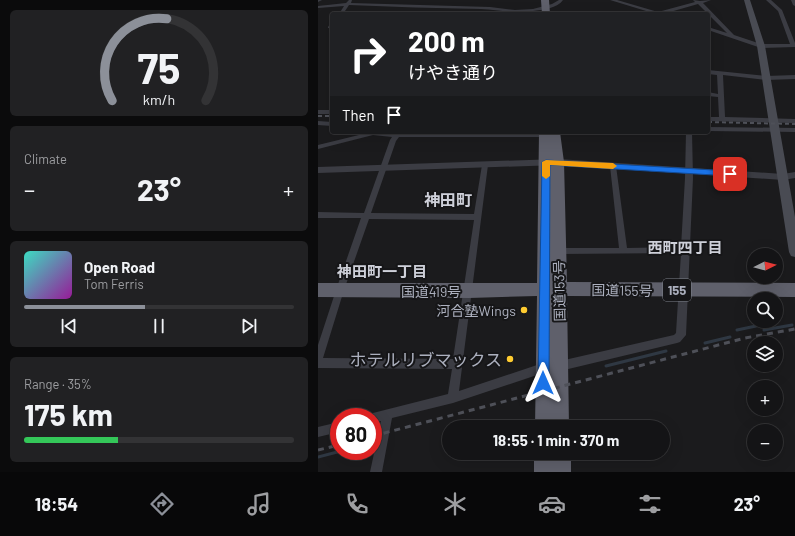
<!DOCTYPE html>
<meta charset="utf-8">
<style>
:root{--surface:#141416;--page:#212123;--text:#f1f3f6;--muted:#9d9ea1;--line:#333335;--accent:#8c9099}
body{margin:0;font-family:Barlow,"Noto Sans JP",sans-serif;background:var(--page);color:var(--text);height:100vh;display:flex;flex-direction:column;font-size:15px;white-space:nowrap}
*{box-sizing:border-box;margin:0}
p{font-size:13px;color:var(--muted)}
.icon{flex:none;width:22px;height:22px;fill:none;stroke:currentColor;stroke-width:2;stroke-linecap:round;stroke-linejoin:round}
.map{position:relative;flex:1;overflow:hidden}
.panel{display:flex;flex-direction:column;gap:10px;padding:10px;background:#0b0b0c;width:318px}
.panel>*{flex:none}
.hud{position:absolute;left:12px;top:12px;width:380px;height:122px;border-radius:4px;box-shadow:0 4px 16px #0002,0 0 0 1px var(--line);background:#202124;color:#fff;overflow:hidden}
.needle{width:26px;rotate:84deg}
.tools{position:absolute;left:429px;top:248px;display:grid;gap:8px}
.tools a{display:grid;place-items:center;width:36px;height:36px;border-radius:50%;background:var(--surface);box-shadow:0 4px 16px #0002,0 0 0 1px var(--line);font-size:20px}
.speed{position:absolute;left:12px;top:408px;display:flex;gap:8px;font-size:20px;font-weight:700;text-align:center}
.speed>*{display:grid;place-content:center;width:52px;height:52px;border-radius:50%;background:var(--surface);box-shadow:0 4px 16px #0002,0 0 0 1px var(--line);line-height:1}
.speed .limit{border:6px solid #d22;background:#fff;color:#111}
.pin{position:absolute;display:grid;place-items:center;width:34px;height:34px;color:#fff;margin:-17px;border-radius:8px;box-shadow:0 2px 6px #0006}
.me{position:absolute;width:44px;margin:-22px;rotate:0deg;stroke-linejoin:round;filter:drop-shadow(0 0 3px #0008)}
.turn{display:flex;align-items:center;gap:14px;height:84px;padding:0 12px;font-size:18px}
.turn .icon{width:52px;height:52px;stroke-width:2.5}
.turn b{display:block;font-size:28px;line-height:34px}
.then{display:flex;align-items:center;height:38px;padding:0 12px;background:#0003;gap:8px;font-size:15px}
.big{font-size:30px;font-weight:700;line-height:1.1}
.panel .widget{flex:1;display:flex;flex-direction:column;justify-content:center;gap:6px;min-width:0;padding:0 14px;border-radius:6px;background:var(--page)}
.panel .dial{align-items:center;gap:0}
.dial svg{height:104px;overflow:visible;fill:none;stroke:var(--line);stroke-width:7;stroke-linecap:round;text-anchor:middle}
.dial text{fill:var(--text);stroke:none}
.song{display:flex;align-items:center;gap:12px}
.cover{width:48px;height:48px;border-radius:6px;background:linear-gradient(135deg,hsl(170 70% 55%),hsl(300 70% 35%))}
.played{height:4px;border-radius:2px;background:linear-gradient(90deg,var(--accent) 45%,var(--line) 45%)}
.keys{display:flex;justify-content:space-around;direction:ltr}
.heat{display:flex;justify-content:space-between;align-items:center;font-size:22px;direction:ltr}
.charge{height:6px;border-radius:3px;background:linear-gradient(90deg,#34c759 35%,var(--line) 0)}
.trip{position:absolute;left:124px;top:420px;width:228px;height:40px;border-radius:20px;background:var(--surface);box-shadow:0 4px 16px #0002,0 0 0 1px var(--line);font-weight:700;line-height:40px;text-align:center}
.tabs{display:flex;height:64px;justify-content:space-around;align-items:center;background:#080809;color:var(--muted)}
.tabs .icon{width:28px;height:28px}
.tabs .active{color:var(--accent)}
.tabs b{font-size:18px;color:var(--text)}
main{display:flex;flex:1;min-height:0}
.map>svg:first-child{display:block}
.lines{fill:none;stroke-linecap:round;stroke-linejoin:round}
.stream{stroke:#2f3843;stroke-width:3}
.minor{fill:#3b3c43;fill-rule:evenodd}
.tertiary{fill:#3b3c43;fill-rule:evenodd}
.secondary{fill:#494b53;fill-rule:evenodd}
.trunk{fill:#5f606b;fill-rule:evenodd}
.rail-far1{stroke:#4e5058;stroke-width:2;stroke-dasharray:4 3;stroke-linecap:butt}
.rail{stroke:#4e5058;stroke-width:3;stroke-dasharray:6 5;stroke-linecap:butt}
.route{fill:#1a73e8;stroke:#114b97}
.slow{fill:#f59e0b}
.poi-dot{fill:#ffcc31;stroke:#161618;stroke-width:1.5}
.labels{text-anchor:middle;dominant-baseline:central;stroke-width:4;stroke-linejoin:round;paint-order:stroke}
.shield{fill:#161618;stroke:#7f828c;stroke-width:1}
.shield-label{font-size:13px;font-weight:bold;fill:#acb0be}
.street-label{font-size:14px;fill:#acb0be;stroke:#161618}
.poi-label{font-size:14px;fill:#acb0be;stroke:#161618;text-anchor:end}
.neighbourhood-label{font-size:15px;font-weight:bold;fill:#ced0d9;stroke:#161618}
.quarter-label{font-size:16px;font-weight:bold;fill:#ced0d9;stroke:#161618}
.near-poi-label{font-size:17px;fill:#acb0be;stroke:#161618;text-anchor:end}
</style>
<main>
<section class="panel">
<div class="widget dial"><svg viewBox="0 0 100 80">
<path d="M14 69A42 42 0 1 1 86 69"/>
<path d="M14 69A42 42 0 0 1 56 6" stroke="#8c9099"/>
<text x="50" y="56" font-size="32" font-weight="700">75</text>
<text x="50" y="72" font-size="11">km/h</text>
</svg></div>
<div class="widget"><p>Climate</p>
<div class="heat"><a>−</a><b class="big">23°</b><a>+</a></div>
</div>
<div class="widget">
<div class="song"><i class="cover"></i><div><b>Open Road</b><p>Tom Ferris</p></div></div>
<div class="played"></div>
<div class="keys"><svg class="icon" aria-label="previous" viewBox="0 0 24 24"><path d="M18 5L8 12l10 7zM5 5v14"/></svg><svg class="icon" aria-label="pause" viewBox="0 0 24 24"><path d="M8 5v14M16 5v14"/></svg><svg class="icon" aria-label="next" viewBox="0 0 24 24"><path d="M6 5l10 7-10 7zM19 5v14"/></svg></div>
</div>
<div class="widget"><p>Range · 35%</p><b class="big">175 km</b><div class="charge"></div></div>
</section>
<div class="map">
<svg width="477" height="472" viewBox="0 0 477 472">
<rect width="100%" height="100%" fill="#1b1b1d"/>
<g class="lines">
<!-- stream -->
<path class="stream" d="M419,330L438,326
M446,330L474,325
M387,343L412,337
M288,366L348,351
M0,457L23,451"/>
<!-- minor -->
<path class="minor" d="M0,0H4L0,2Z
M31,0H34L33,3L172,7L197,10L215,9L234,4L241,0H245C240,8 224,10 215,11C197,14 180,10 163,9C119,8 75,7 31,5L25,14H21L26,6L0,8V6L28,3Z
M292,0H299L340,12L377,2L375,0L382,1L393,0L385,3L416,35L443,44H472L460,11L448,0H453L464,10L477,43V47L443,48L390,30V27L409,33L380,4L345,14H338Z
M473,0H477V6L475,5Z
M12,24H14V28H10V27Z
M390,70L448,76L451,78L448,80L405,75L407,117L477,119V123L390,121V117H401L400,97L390,96V92L400,94L399,75L390,74Z
M0,110H14V114H0Z
M0,121L14,122V126L0,125Z
M390,127L477,128V132L390,131Z
M44,132L227,133L230,135L227,137H81L78,141L53,213L156,214L164,165L167,163L170,165L141,391L225,363L229,365L230,368L229,371L225,373L135,403L74,418L64,472H52L63,421L55,423V417H50L51,414L130,394L134,369L0,368V345L18,290L43,218H0V212L46,213L72,140L74,137L55,135L0,149V145L45,134ZM51,219L156,220L135,359L5,358L26,290Z
M368,132H374L375,178L368,335L362,342L359,343L242,371L238,369L237,366L238,363L242,361L356,335L358,333L363,253L241,254L238,253L237,251L238,249L241,248H301L292,166L295,164L298,166L309,248L363,247L367,178Z
M21,422V432L0,437V427Z"/>
<!-- tertiary -->
<path class="tertiary" d="M477,75V79L448,80L444,78L448,76Z
M240,159L465,174L477,172V178L465,180L240,165L0,173V167Z"/>
<!-- secondary -->
<path class="secondary" d="M426,0H432L447,46L477,217V257L473,256L471,252L439,46Z"/>
<!-- trunk -->
<path class="trunk" d="M223,0H231L232,14H224Z
M221,132H242L246,162L249,282L477,283V297L249,296L251,427H217L219,296L151,298L0,297V283H219Z
M216,453H253V472H216Z"/>
<!-- rail-far1 -->
<path class="rail-far1" d="M0,116H14
M390,122L477,124"/>
<!-- rail -->
<path class="rail" d="M55,436L427,338L477,329
M0,450L21,445"/>
</g>
<!-- route -->
<path class="route" d="M228,160L412,171L416,174L412,176L232,165L231,383L229,387L225,389L221,387L220,383L224,162Z"/>
<!-- slow -->
<path class="slow" d="M228,160L295,163L299,166L295,169L232,165V176L228,179L224,176V162Z"/>
<!-- markers -->
<g class="poi-dot">
<circle cx="206" cy="310" r="4"/>
<circle cx="192" cy="359" r="4"/>
</g>
<g class="labels">
<!-- shield labels -->
<rect class="shield" x="345" y="279" width="28" height="22" rx="3"/>
<g class="shield-label">
<text x="359" y="290">155</text>
</g>
<!-- street labels -->
<g class="street-label">
<text transform="translate(304 290) rotate(1)">国道155号</text>
<text x="113" y="291">国道419号</text>
<text transform="translate(241 291) rotate(-91)">国道153号</text>
</g>
<!-- poi labels -->
<g class="poi-label">
<text x="198" y="310">河合塾Wings</text>
</g>
<!-- neighbourhood labels -->
<g class="neighbourhood-label">
<text x="367" y="247">西町四丁目</text>
<text x="64" y="271">神田町一丁目</text>
</g>
<!-- quarter labels -->
<g class="quarter-label">
<text x="130" y="199">神田町</text>
</g>
<!-- near-poi labels -->
<g class="near-poi-label">
<text x="184" y="359">ホテルリブマックス</text>
</g>
</g>
</svg>
<div class="tools">
<a><svg class="needle" viewBox="-14 -14 28 28"><path d="M0-13l5 13h-10z" fill="#e53935"/><path d="M0 13l5-13h-10z" fill="#9d9ea1"/></svg></a>
<a><svg class="icon" aria-label="search" viewBox="0 0 24 24"><circle cx="10" cy="10" r="6"/><path d="M15 15l6 6"/></svg></a>
<a><svg class="icon" aria-label="layers" viewBox="0 0 24 24"><path d="M12 4l9 5-9 5-9-5zM3 14l9 5 9-5"/></svg></a>
<a>+</a>
<a>−</a>
</div>
<div class="speed"><div class="limit">80</div></div>
<div class="pin" style="left:412px;top:174px;background:#d93025"><svg class="icon" aria-label="arrive" viewBox="0 0 24 24"><path d="M6 21V4h12l-3 4 3 4H6"/></svg></div>
<svg class="me" style="left:225px;top:383px" viewBox="-20 -20 40 40"><path d="M0-17L14 15 0 8-14 15z" fill="#1a73e8" stroke="#fff" stroke-width="4"/></svg>
<div class="trip">18:55 · 1 min · 370 m</div>
<div class="hud">
<div class="turn"><svg class="icon" aria-label="right" viewBox="0 0 24 24"><path d="M7 20v-9h11M14 6l5 5-5 5"/></svg><div><b>200 m</b>けやき通り</div></div>
<div class="then">Then<svg class="icon" aria-label="arrive" viewBox="0 0 24 24"><path d="M6 21V4h12l-3 4 3 4H6"/></svg></div>
</div>
</div>
</main>
<nav class="tabs">
<b>18:54</b>
<svg class="icon active" aria-label="directions" viewBox="0 0 24 24"><path d="M12 3l9 9-9 9-9-9zM9 14v-3h6M13 9l2 2-2 2"/></svg>
<svg class="icon" aria-label="music" viewBox="0 0 24 24"><path d="M9 18V5l10-2v13"/><circle cx="6" cy="18" r="3"/><circle cx="16" cy="16" r="3"/></svg>
<svg class="icon" aria-label="phone" viewBox="0 0 24 24"><path d="M5 4h4l2 5-3 2q2 4 5 5l2-3 5 2v4C11 20 4 13 5 4z"/></svg>
<svg class="icon" aria-label="climate" viewBox="0 0 24 24"><path d="M12 3v18M4 7l16 10M4 17L20 7"/></svg>
<svg class="icon" aria-label="car" viewBox="0 0 24 24"><path d="M5 17H2v-5l4-1 3-4h7l3 4 3 1v5h-3M9 17h6M6 11h13"/><circle cx="7" cy="17" r="2"/><circle cx="17" cy="17" r="2"/></svg>
<svg class="icon" aria-label="filters" viewBox="0 0 24 24"><path d="M4 7h16M4 17h16"/><circle cx="9" cy="7" r="2"/><circle cx="15" cy="17" r="2"/></svg>
<b>23°</b>
</nav>
